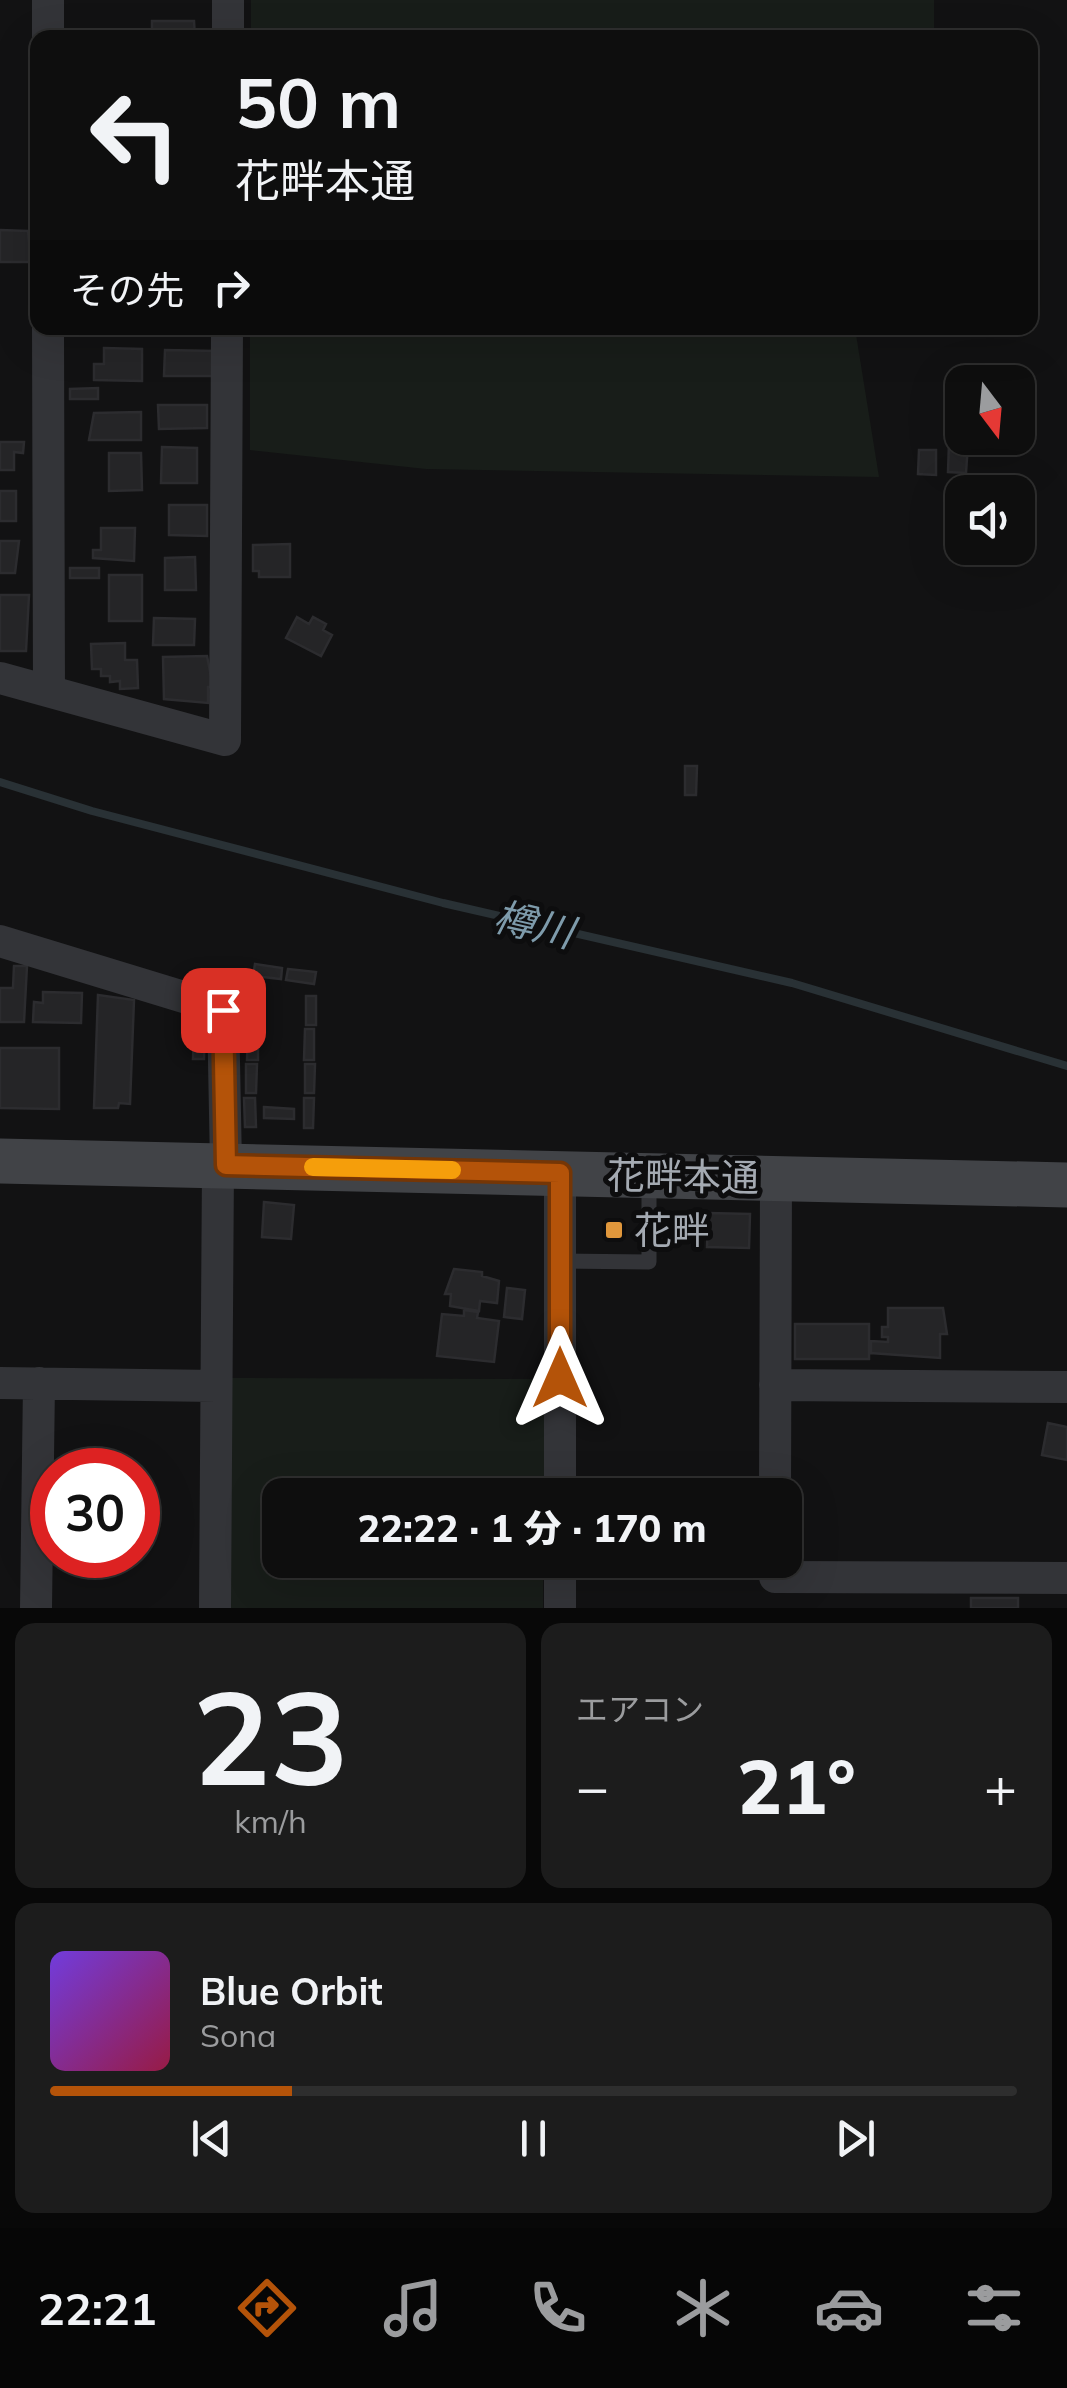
<!DOCTYPE html>
<html lang="ja">
<meta charset="utf-8">
<style>
:root{--surface:#0e0e0e;--page:#1c1c1c;--text:#f1f3f6;--muted:#9b9c9e;--line:#2e2e2e;--accent:#b45309}
body{margin:0;font-family:Mulish,"Noto Sans JP",sans-serif;background:var(--page);color:var(--text);height:100vh;display:flex;flex-direction:column;font-size:38px;white-space:nowrap}
*{box-sizing:border-box;margin:0}
p{font-size:32px;color:var(--muted)}
.icon{flex:none;width:55px;height:55px;fill:none;stroke:currentColor;stroke-width:2;stroke-linecap:round;stroke-linejoin:round}
.map{position:relative;height:1608px;overflow:hidden}
.side{display:flex;flex-direction:column;gap:15px;padding:15px;background:#080808;flex:1}
.side>*{flex:none}
.guide{position:absolute;left:30px;top:30px;width:1008px;height:305px;border-radius:20px;box-shadow:0 10px 40px #0002,0 0 0 2px var(--line);background:#0e0e0e;color:var(--text);overflow:hidden}
.needle{width:65px;rotate:164deg}
.controls{position:absolute;left:945px;top:365px;display:grid;gap:20px}
.controls a{display:grid;place-items:center;width:90px;height:90px;border-radius:20px;background:var(--surface);box-shadow:0 10px 40px #0002,0 0 0 2px var(--line);font-size:50px}
.speed{position:absolute;left:30px;top:1448px;display:flex;gap:20px;font-size:50px;font-weight:700;text-align:center}
.speed>*{display:grid;place-content:center;width:130px;height:130px;border-radius:50%;background:var(--surface);box-shadow:0 10px 40px #0002,0 0 0 2px var(--line);line-height:1}
.speed .limit{border:15px solid #d22;background:#fff;color:#111}
.pin{position:absolute;display:grid;place-items:center;width:85px;height:85px;color:#fff;margin:-42px;border-radius:20px;box-shadow:0 5px 15px #0006}
.me{position:absolute;width:110px;margin:-55px;rotate:0deg;stroke-linejoin:round;filter:drop-shadow(0 0 8px #0008)}
.turn{display:flex;align-items:center;gap:35px;height:210px;padding:0 40px;font-size:45px}
.turn .icon{width:130px;height:130px;stroke-width:2.5}
.turn b{display:block;font-size:70px;line-height:85px}
.then{display:flex;align-items:center;height:95px;padding:0 40px;background:#0003;gap:20px;font-size:38px}
.big{font-size:75px;font-weight:800;line-height:1.1}
.side .widget{flex:1;display:flex;flex-direction:column;justify-content:center;gap:15px;min-width:0;padding:0 35px;border-radius:20px;background:var(--page)}
.side .dial{align-items:center;gap:0}
.dial b{font-size:130px;line-height:1}
.song{display:flex;align-items:center;gap:30px}
.cover{width:120px;height:120px;border-radius:15px;background:linear-gradient(135deg,hsl(260 70% 55%),hsl(340 70% 35%))}
.played{height:10px;border-radius:5px;background:linear-gradient(90deg,var(--accent) 25%,var(--line) 25%)}
.keys{display:flex;justify-content:space-around;direction:ltr}
.heat{display:flex;justify-content:space-between;align-items:center;font-size:55px;direction:ltr}
.side .tiles{flex:1;display:grid;gap:15px;grid-template-columns:1fr 1fr}
.widget:last-child{grid-column:span 2}
.trip{position:absolute;left:262px;top:1478px;width:540px;height:100px;border-radius:20px;background:var(--surface);box-shadow:0 10px 40px #0002,0 0 0 2px var(--line);font-weight:800;line-height:100px;text-align:center}
.tabs{display:flex;height:160px;justify-content:space-around;align-items:center;background:#060606;color:var(--muted)}
.tabs .icon{width:70px;height:70px}
.tabs .selected{color:var(--accent)}
.tabs b{font-size:45px;color:var(--text)}
.map>svg:first-child{display:block}
.green{fill:#181d19}
.lines{fill:none;stroke-linecap:round;stroke-linejoin:round}
.stream{stroke:#293135;stroke-width:8}
.building{fill:#252527;stroke:#2c2c2f;stroke-width:2.5}
.lane{stroke:#333438;stroke-width:15}
.street{stroke:#333438;stroke-width:32}
.secondary{stroke:#414347;stroke-width:45}
.route-casing{stroke:#753606;stroke-width:25}
.route{stroke:#b45309;stroke-width:18}
.slow{stroke:#f59e0b;stroke-width:18}
.poi-dot{fill:#e0973c;stroke:#0d0d0e;stroke-width:4}
.labels{text-anchor:middle;dominant-baseline:central;stroke-width:10;stroke-linejoin:round;paint-order:stroke}
.street-label{font-size:38px;fill:#a4aab2;stroke:#0d0d0e}
.poi-label{font-size:38px;fill:#a4aab2;stroke:#0d0d0e;text-anchor:start}
.water-label{font-size:40px;font-style:italic;fill:#7e9bab;stroke:#0d0d0e}
</style>
<div class="map">
<svg width="1067" height="1608" viewBox="0 0 1067 1608">
<rect width="100%" height="100%" fill="#121213"/>
<!-- green -->
<path class="green" d="M251,0H934V37H251Z
M250,328H855L879,477L426,469L250,450Z
M230,1378L545,1379L544,1495H280V1560H543V1608H230Z"/>
<g class="lines">
<!-- stream -->
<path class="stream" d="M0,782L92,811L443,903L792,983L1067,1066"/>
</g>
<!-- building -->
<path class="building" d="M152,21H194L195,38H152Z
M0,230L28,231L31,262H0Z
M104,348L142,349V381L94,380V364H104Z
M165,350L215,351L214,376H164Z
M98,388V399H70V389Z
M158,405H207V428L159,429Z
M141,412V440H89L94,413Z
M0,442H24L23,453L14,452V470H0Z
M949,443L968,444L966,473L948,472Z
M162,447L197,448V483H161Z
M919,450H936V475L918,474Z
M109,453H141L142,490L109,491Z
M0,491H16V521H0Z
M169,505H207V536L169,535Z
M101,528H135L134,561L93,558V550H101Z
M0,541H19L15,573H0Z
M290,544V577H259V571H253V545Z
M195,557L196,590H165V558Z
M70,568H99V578H70Z
M109,575H142V621H109Z
M0,595H29L26,651H0Z
M297,617L309,624L313,617L326,624L323,630L332,635L321,656L286,638Z
M154,618L195,619L194,645H153Z
M125,643V660H137L138,688L120,689V681L110,682V676H101V669H92L91,644Z
M207,656L213,687H208V703L164,699L163,657Z
M685,766H697L696,795H685Z
M255,964L282,968L281,979L253,976Z
M14,966H27L24,1022H0V988H13Z
M288,969L316,972L314,984L286,980Z
M43,992L82,993L81,1023L33,1022L34,1002L43,1003Z
M98,995L134,1000L130,1104L119,1103L118,1108H94Z
M306,996H316V1025H306Z
M194,1029L205,1030L204,1059H193Z
M305,1029H314V1060H304Z
M248,1031H258V1060H247Z
M0,1048H59V1109L0,1108Z
M246,1064H257L256,1093H246Z
M305,1064H315L314,1093H305Z
M244,1098H255L256,1127H245Z
M304,1098H314L313,1128H304Z
M264,1107L294,1109V1119L264,1118Z
M264,1202L294,1205L291,1239L262,1237Z
M708,1213L750,1214L749,1248L707,1247Z
M454,1269L482,1272V1276L499,1281L497,1303L480,1301L479,1311L450,1306L451,1294H445Z
M507,1288L525,1290L522,1319L504,1317Z
M888,1308H943L947,1334H940V1358L871,1353V1341L888,1342V1337H882V1327H888Z
M464,1310L478,1312L477,1318L499,1321L494,1362L437,1356L442,1314L464,1316Z
M795,1324H869V1359H795Z
M1048,1423L1067,1427V1460L1042,1455Z
M971,1598H1018V1608H971Z"/>
<g class="lines">
<!-- lane -->
<path class="lane" d="M560,1261L649,1262V1180"/>
<!-- street -->
<path class="street" d="M48,0V38
M228,38V0
M48,328L49,691
M0,678L225,740L227,328
M0,941L223,1009L226,1165
M0,1383L216,1386
M775,1385L1067,1387
M560,1495V1173
M775,1495L776,1178
M775,1577L1067,1578
M36,1608L39,1383
M215,1608L218,1165
M560,1608V1560"/>
<!-- secondary -->
<path class="secondary" d="M0,1161L1067,1185"/>
</g>
<g class="lines">
<defs>
<path id="route" d="M223,1010L226,1165L560,1173V1378"/>
</defs>
<!-- route casing -->
<use href="#route" class="route-casing"/>
<!-- route -->
<use href="#route" class="route"/>
<!-- slow -->
<path class="slow" d="M313,1167L452,1170"/>
</g>
<!-- markers -->
<rect class="poi-dot" x="604" y="1220" width="20" height="20" rx="5"/>
<g class="labels">
<!-- street labels -->
<g class="street-label">
<text transform="translate(683 1176) rotate(1)">花畔本通</text>
</g>
<!-- poi labels -->
<g class="poi-label">
<text x="634" y="1230">花畔</text>
</g>
<!-- water labels -->
<g class="water-label">
<text transform="translate(534 924) rotate(13)">樽川</text>
</g>
</g>
</svg>
<div class="controls">
<a><svg class="needle" viewBox="-14 -14 28 28"><path d="M0-13l5 13h-10z" fill="#e53935"/><path d="M0 13l5-13h-10z" fill="#9b9c9e"/></svg></a>
<a><svg class="icon" aria-label="sound" viewBox="0 0 24 24"><path d="M4 9h4l5-4v14l-5-4H4zM17 9q2 3 0 6"/></svg></a>
</div>
<div class="speed"><div class="limit">30</div></div>
<div class="pin" style="left:223px;top:1010px;background:#d93025"><svg class="icon" aria-label="arrive" viewBox="0 0 24 24"><path d="M6 21V4h12l-3 4 3 4H6"/></svg></div>
<svg class="me" style="left:560px;top:1378px" viewBox="-20 -20 40 40"><path d="M0-17L14 15 0 8-14 15z" fill="#b45309" stroke="#fff" stroke-width="4"/></svg>
<div class="trip">22:22 · 1 分 · 170 m</div>
<div class="guide">
<div class="turn"><svg class="icon" aria-label="left" viewBox="0 0 24 24"><path d="M17 20v-9H6M10 6l-5 5 5 5"/></svg><div><b>50 m</b>花畔本通</div></div>
<div class="then">その先<svg class="icon" aria-label="right" viewBox="0 0 24 24"><path d="M7 20v-9h11M14 6l5 5-5 5"/></svg></div>
</div>
</div>
<section class="side">
<div class="tiles">
<div class="widget dial"><b>23</b><p>km/h</p></div>
<div class="widget"><p>エアコン</p>
<div class="heat"><a>−</a><b class="big">21°</b><a>+</a></div>
</div>
<div class="widget">
<div class="song"><i class="cover"></i><div><b>Blue Orbit</b><p>Sona</p></div></div>
<div class="played"></div>
<div class="keys"><svg class="icon" aria-label="previous" viewBox="0 0 24 24"><path d="M18 5L8 12l10 7zM5 5v14"/></svg><svg class="icon" aria-label="pause" viewBox="0 0 24 24"><path d="M8 5v14M16 5v14"/></svg><svg class="icon" aria-label="next" viewBox="0 0 24 24"><path d="M6 5l10 7-10 7zM19 5v14"/></svg></div>
</div>
</div>
</section>
<nav class="tabs">
<b>22:21</b>
<svg class="icon selected" aria-label="directions" viewBox="0 0 24 24"><path d="M12 3l9 9-9 9-9-9zM9 14v-3h6M13 9l2 2-2 2"/></svg>
<svg class="icon" aria-label="music" viewBox="0 0 24 24"><path d="M9 18V5l10-2v13"/><circle cx="6" cy="18" r="3"/><circle cx="16" cy="16" r="3"/></svg>
<svg class="icon" aria-label="phone" viewBox="0 0 24 24"><path d="M5 4h4l2 5-3 2q2 4 5 5l2-3 5 2v4C11 20 4 13 5 4z"/></svg>
<svg class="icon" aria-label="climate" viewBox="0 0 24 24"><path d="M12 3v18M4 7l16 10M4 17L20 7"/></svg>
<svg class="icon" aria-label="car" viewBox="0 0 24 24"><path d="M5 17H2v-5l4-1 3-4h7l3 4 3 1v5h-3M9 17h6M6 11h13"/><circle cx="7" cy="17" r="2"/><circle cx="17" cy="17" r="2"/></svg>
<svg class="icon" aria-label="filters" viewBox="0 0 24 24"><path d="M4 7h16M4 17h16"/><circle cx="9" cy="7" r="2"/><circle cx="15" cy="17" r="2"/></svg>
</nav>
